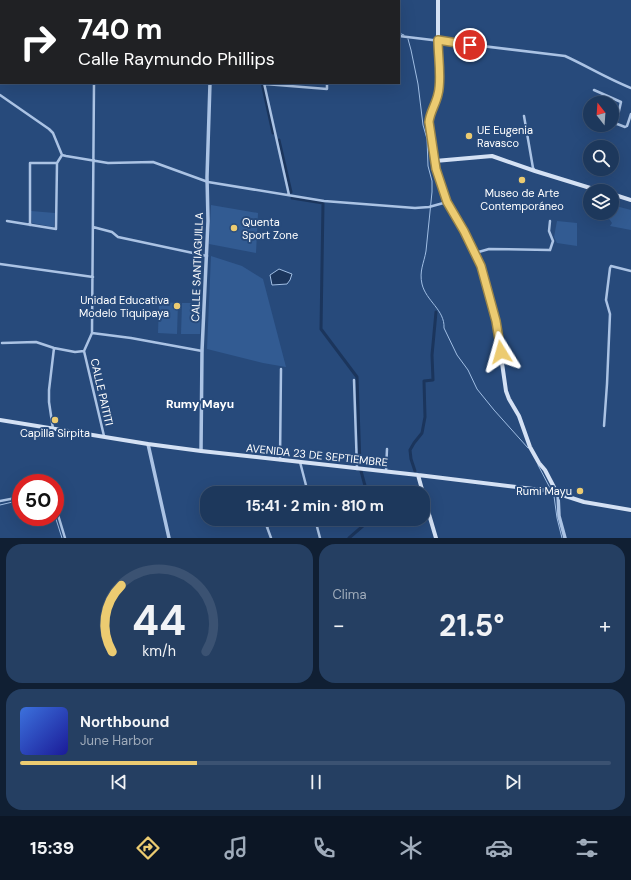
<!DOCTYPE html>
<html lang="es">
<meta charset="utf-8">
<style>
:root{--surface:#1d385c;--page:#253f62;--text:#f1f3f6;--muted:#a0acbb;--line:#3b5272;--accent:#eccb71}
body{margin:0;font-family:"DM Sans",sans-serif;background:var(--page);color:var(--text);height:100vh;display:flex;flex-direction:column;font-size:15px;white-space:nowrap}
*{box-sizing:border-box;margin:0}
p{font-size:13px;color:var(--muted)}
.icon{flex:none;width:22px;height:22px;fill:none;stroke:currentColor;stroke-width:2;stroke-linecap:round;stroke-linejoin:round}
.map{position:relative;height:538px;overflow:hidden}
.side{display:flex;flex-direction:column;gap:6px;padding:6px;background:#101f33;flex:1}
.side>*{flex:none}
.guide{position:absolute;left:0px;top:0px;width:400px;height:84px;box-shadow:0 4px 16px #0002,0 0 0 1px var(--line);background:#202124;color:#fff;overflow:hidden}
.needle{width:26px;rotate:343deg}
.tools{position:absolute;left:583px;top:96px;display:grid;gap:8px}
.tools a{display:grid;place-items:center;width:36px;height:36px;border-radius:50%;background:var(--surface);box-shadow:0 4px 16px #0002,0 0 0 1px var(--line);font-size:20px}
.speed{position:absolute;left:12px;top:474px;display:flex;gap:8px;font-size:20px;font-weight:700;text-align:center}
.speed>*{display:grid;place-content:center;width:52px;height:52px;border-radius:50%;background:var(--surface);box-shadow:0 4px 16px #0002,0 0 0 1px var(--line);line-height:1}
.speed .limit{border:6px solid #d22;background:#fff;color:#111}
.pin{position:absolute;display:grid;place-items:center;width:34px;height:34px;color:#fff;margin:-17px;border:2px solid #fff;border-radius:50%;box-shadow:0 1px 4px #0007}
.me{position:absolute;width:44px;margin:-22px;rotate:352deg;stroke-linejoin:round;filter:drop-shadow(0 0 3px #0008)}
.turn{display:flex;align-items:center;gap:14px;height:84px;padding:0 12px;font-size:18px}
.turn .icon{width:52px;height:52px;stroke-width:2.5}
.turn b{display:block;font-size:28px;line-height:34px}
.big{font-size:30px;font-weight:700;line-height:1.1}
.side .card{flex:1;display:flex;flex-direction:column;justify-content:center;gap:6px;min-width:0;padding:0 14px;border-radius:16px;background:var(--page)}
.side .dial{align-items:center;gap:0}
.dial svg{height:104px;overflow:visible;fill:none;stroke:var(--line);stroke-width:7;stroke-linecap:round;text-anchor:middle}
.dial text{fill:var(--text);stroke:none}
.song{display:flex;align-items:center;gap:12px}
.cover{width:48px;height:48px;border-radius:6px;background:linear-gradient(135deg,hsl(220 70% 55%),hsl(240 70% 35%))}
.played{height:4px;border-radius:2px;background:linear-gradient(90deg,var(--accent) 30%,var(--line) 30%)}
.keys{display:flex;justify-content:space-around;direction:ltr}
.heat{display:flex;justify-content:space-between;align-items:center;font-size:22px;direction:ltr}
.side .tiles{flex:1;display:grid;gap:6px;grid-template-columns:1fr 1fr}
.card:last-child{grid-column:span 2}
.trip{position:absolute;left:200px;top:486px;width:230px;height:40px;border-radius:16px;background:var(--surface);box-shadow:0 4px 16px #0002,0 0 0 1px var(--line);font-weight:700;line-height:40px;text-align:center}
.tab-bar{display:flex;height:64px;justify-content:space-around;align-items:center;background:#0c1625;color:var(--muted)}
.tab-bar .icon{width:28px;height:28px}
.tab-bar .selected{color:var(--accent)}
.tab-bar b{font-size:18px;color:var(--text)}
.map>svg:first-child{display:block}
.green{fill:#325b92}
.water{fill:#1b355c;stroke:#a0bee4}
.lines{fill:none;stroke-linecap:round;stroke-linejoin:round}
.stream{stroke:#a0bee4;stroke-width:1}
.canal{stroke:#1b355c;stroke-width:3}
.minor{stroke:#abc3e4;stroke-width:2.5}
.tertiary{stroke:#abc3e4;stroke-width:3.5}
.secondary{stroke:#d4e1f4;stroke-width:4}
.route-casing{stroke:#998449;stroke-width:10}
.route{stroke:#eccb71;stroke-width:7}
.poi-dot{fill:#eccb71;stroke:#274a7b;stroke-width:1.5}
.labels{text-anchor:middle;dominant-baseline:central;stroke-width:4;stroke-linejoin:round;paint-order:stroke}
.poi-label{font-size:11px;fill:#fff;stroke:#274a7b;text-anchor:start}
.street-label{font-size:11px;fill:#fff;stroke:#274a7b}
.neighbourhood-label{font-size:12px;font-weight:bold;fill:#fff;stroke:#274a7b}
</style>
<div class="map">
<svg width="631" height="538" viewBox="0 0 631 538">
<rect width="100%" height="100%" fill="#274a7b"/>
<!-- green -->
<path class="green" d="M211,205L258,213L256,253L209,244Z
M612,205L631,210V230L610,226L612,223L605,213H612Z
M31,211L55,213L54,226L53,227L32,223Z
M557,221L577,223V246L557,243L554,237Z
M211,256L242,266L263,279L286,367L263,363L207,349Z
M159,302L178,303L177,334L158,333Z
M182,303H201L200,334H181Z"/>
<!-- water -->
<path class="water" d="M279,269L292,274L290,280L287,284L272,285L270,275Z"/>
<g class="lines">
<!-- stream -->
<path class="stream" d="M360,0V1
M399,33L404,35
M408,39L411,50L418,84L423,125L427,139L428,166L432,181V192L426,251C424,263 419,271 422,284C426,301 445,310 444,328L457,355L468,370L477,389L494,410L528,448
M538,465L550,488
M554,496L557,518L562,538
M0,505L21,500
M55,516L62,538"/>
<!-- canal -->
<path class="canal" d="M231,0V1
M262,83L273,133
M279,140L291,192
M292,198L323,203L321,329L357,377L360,465
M361,471L367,493
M415,471L411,459L410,450L414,443L422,433L425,417L424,381L433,380L432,355L436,312
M349,538L371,519"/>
<!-- minor -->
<path class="minor" d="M356,0V1
M96,1V0
M399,36L565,56C587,66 608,79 631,88
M264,83L289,195
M265,84L327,89V83
M594,90L621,102L616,124
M0,95L49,129L53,133L62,155L66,156L108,163L153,162L208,182L324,201L415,208L429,207L447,202
M524,116L533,168L535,171
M612,122L625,127L627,126L631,114
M7,221L56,229L57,163L62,155
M30,225V163H57
M93,227L112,232L118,237L207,256
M475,253L489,249L550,250L553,241L549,231L550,221
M0,264L93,277
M92,333L131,338L202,351
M2,343L36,342L54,348L75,352L84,351
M84,351L92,333L94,83
M84,351L104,436
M354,380L357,469
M604,426L607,384L610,314L606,300L610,268L611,266L631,271
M53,429L49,402V390L54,348
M280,460L281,369
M300,462L308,493
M386,471L387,449
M0,501L21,497
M55,505L65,538
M315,519L320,538
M271,538L267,527L279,519"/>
<!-- tertiary -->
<path class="tertiary" d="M211,1V0
M148,444L169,538
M201,451L202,351L208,221L207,177L210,83
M558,494L559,516L565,538"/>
<!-- secondary -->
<path class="secondary" d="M438,0V54L439,84L438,94L429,117V122L436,169L447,202L475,253L481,266L486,282L496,321L506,391L509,399L519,416L530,447L539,463L545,470L557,493
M435,161L492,156L535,171L600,191
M612,194L631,200
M0,420L148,444L201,451L418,475L550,491L584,502L631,510
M418,475L423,493
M423,494L436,538"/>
</g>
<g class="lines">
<defs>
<path id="route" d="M470,45L438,40C438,56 442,80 438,94C436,104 430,112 429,122L436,169L447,202L464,231L481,266L496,321L501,352"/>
</defs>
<!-- route casing -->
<use href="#route" class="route-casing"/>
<!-- route -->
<use href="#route" class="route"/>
</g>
<!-- markers -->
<g class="poi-dot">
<circle cx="469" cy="136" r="4"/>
<circle cx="522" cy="180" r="4"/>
<circle cx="234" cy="228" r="4"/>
<circle cx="177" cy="306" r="4"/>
<circle cx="55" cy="420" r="4"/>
<circle cx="580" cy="491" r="4"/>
</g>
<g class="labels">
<!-- poi labels -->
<g class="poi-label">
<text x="477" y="130">UE Eugenia<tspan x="477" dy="13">Ravasco</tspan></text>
<text x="522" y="193" text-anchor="middle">Museo de Arte<tspan x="522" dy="13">Contemporáneo</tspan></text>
<text x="242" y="222">Quenta<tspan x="242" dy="13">Sport Zone</tspan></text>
<text x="169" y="300" text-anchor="end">Unidad Educativa<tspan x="169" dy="13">Modelo Tiquipaya</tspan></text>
<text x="55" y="433" text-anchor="middle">Capilla Sirpita</text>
<text x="572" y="491" text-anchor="end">Rumi Mayu</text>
</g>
<!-- street labels -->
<g class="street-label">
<text transform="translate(197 267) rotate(-88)">CALLE SANTIAGUILLA</text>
<text transform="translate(102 392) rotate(77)">CALLE PAITITI</text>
<text transform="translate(317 455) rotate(6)">AVENIDA 23 DE SEPTIEMBRE</text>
</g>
<!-- neighbourhood labels -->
<g class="neighbourhood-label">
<text x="200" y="404">Rumy Mayu</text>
</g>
</g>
</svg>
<div class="tools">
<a><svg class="needle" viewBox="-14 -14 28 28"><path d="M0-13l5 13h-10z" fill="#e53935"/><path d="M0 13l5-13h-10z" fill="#a0acbb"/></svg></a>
<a><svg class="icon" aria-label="search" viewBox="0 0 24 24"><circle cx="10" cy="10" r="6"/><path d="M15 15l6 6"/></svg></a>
<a><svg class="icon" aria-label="layers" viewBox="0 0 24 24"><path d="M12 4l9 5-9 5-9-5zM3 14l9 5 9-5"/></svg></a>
</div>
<div class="speed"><div class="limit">50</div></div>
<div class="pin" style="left:470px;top:45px;background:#d93025"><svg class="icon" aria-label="arrive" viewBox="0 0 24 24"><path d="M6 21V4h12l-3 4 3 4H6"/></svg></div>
<svg class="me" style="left:501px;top:352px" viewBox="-20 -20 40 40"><path d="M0-17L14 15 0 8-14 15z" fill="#eccb71" stroke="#fff" stroke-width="4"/></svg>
<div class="trip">15:41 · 2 min · 810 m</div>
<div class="guide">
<div class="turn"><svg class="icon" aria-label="right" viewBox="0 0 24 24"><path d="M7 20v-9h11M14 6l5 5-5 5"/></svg><div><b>740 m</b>Calle Raymundo Phillips</div></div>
</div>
</div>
<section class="side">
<div class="tiles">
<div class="card dial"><svg viewBox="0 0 100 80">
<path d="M14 69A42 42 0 1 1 86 69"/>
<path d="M14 69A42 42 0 0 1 21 18" stroke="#eccb71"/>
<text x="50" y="56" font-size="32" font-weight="700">44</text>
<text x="50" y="72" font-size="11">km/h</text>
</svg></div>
<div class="card"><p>Clima</p>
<div class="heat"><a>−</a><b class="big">21.5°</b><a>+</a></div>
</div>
<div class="card">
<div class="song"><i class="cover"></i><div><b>Northbound</b><p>June Harbor</p></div></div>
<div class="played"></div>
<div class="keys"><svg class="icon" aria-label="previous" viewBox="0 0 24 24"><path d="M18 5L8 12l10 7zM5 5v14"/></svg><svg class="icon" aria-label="pause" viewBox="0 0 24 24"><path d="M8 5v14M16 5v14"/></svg><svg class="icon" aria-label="next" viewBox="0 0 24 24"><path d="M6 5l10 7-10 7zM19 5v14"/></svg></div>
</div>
</div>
</section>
<nav class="tab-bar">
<b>15:39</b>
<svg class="icon selected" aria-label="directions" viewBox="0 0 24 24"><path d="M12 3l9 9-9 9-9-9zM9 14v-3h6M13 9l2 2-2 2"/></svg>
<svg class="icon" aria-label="music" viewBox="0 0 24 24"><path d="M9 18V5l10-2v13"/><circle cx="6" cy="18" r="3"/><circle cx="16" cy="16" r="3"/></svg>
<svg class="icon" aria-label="phone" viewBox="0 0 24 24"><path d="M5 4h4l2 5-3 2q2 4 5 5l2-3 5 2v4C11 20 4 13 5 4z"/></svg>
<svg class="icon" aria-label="climate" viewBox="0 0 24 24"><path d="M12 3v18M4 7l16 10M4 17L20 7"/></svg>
<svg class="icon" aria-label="car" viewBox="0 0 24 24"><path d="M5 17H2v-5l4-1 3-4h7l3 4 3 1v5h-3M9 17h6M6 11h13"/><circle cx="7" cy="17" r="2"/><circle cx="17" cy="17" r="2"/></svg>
<svg class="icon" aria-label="filters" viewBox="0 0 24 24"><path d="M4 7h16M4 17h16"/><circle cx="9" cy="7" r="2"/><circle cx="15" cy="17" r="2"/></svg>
</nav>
